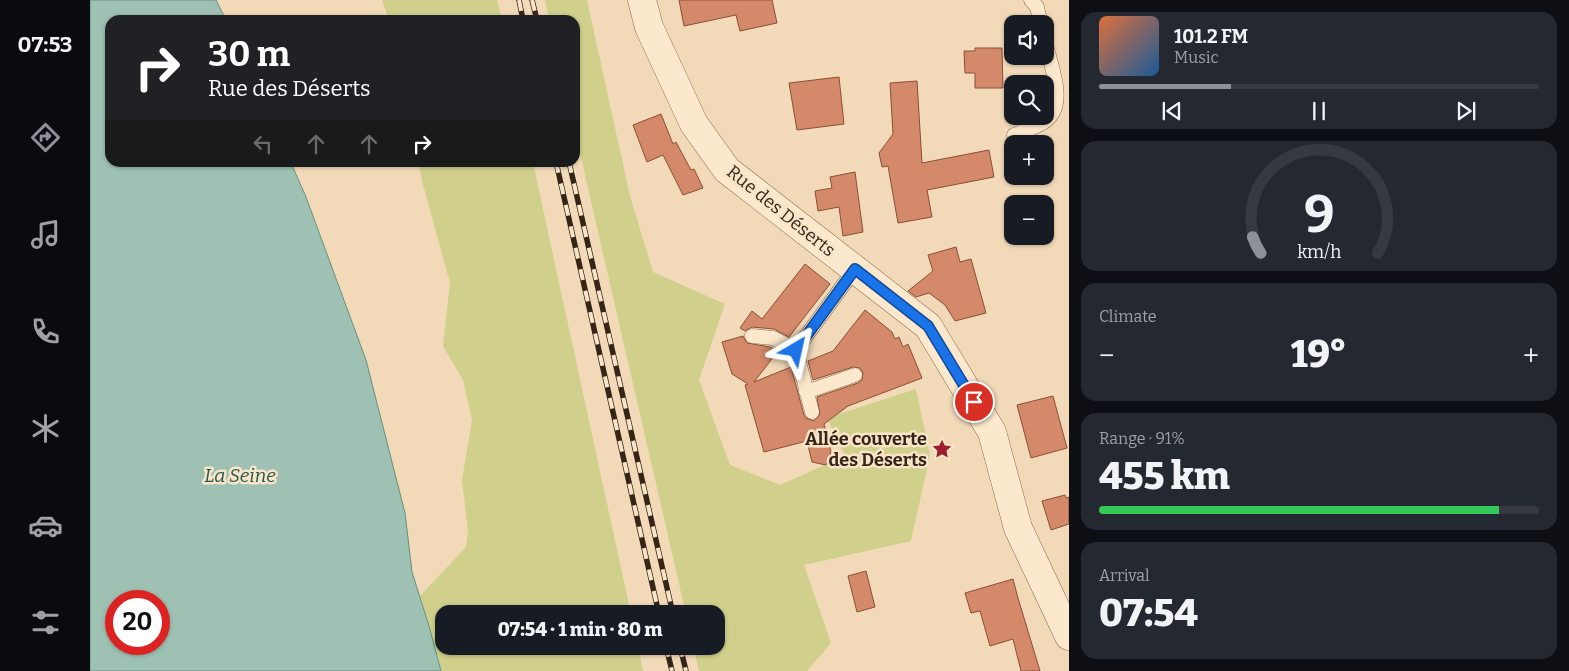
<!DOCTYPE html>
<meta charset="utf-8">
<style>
:root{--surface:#171b24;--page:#242831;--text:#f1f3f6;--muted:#9ea1a6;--line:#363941;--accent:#8c9099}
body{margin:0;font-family:Bitter,serif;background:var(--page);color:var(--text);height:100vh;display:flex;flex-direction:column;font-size:19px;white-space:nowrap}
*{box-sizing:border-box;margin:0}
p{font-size:16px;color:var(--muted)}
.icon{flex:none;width:28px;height:28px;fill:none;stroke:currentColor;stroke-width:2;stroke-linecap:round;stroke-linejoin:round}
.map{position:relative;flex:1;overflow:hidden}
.drawer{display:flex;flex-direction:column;gap:12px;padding:12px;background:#0d0f14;width:500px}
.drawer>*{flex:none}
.hud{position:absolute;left:15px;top:15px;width:475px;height:152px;border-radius:15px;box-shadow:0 1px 4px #0004;background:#202124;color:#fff;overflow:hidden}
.controls{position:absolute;left:914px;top:15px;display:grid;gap:10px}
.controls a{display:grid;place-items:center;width:50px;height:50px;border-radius:10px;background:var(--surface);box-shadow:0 1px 4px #0004;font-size:25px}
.speed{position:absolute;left:15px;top:590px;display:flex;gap:10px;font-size:25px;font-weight:700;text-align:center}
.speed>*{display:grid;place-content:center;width:65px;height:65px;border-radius:50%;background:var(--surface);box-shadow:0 1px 4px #0004;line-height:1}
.speed .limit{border:8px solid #d22;background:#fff;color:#111}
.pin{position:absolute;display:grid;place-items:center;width:42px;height:42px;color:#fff;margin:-21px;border:2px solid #fff;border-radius:50%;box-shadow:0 1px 5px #0007}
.me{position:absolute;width:55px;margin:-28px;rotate:36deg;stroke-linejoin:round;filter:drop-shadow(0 0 4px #0008)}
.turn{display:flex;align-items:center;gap:18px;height:105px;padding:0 20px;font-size:22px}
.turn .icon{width:65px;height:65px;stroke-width:2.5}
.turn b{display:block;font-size:35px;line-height:42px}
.lanes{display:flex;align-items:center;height:48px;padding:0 20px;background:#0003;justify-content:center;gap:25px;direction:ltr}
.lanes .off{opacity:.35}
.big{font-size:38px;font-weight:800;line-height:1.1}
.drawer .tile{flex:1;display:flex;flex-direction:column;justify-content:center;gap:8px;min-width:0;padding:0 18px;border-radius:15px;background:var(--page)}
.drawer .dial{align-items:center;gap:0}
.dial svg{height:130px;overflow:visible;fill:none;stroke:var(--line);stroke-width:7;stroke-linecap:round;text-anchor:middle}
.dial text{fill:var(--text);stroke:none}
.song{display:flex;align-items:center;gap:15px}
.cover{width:60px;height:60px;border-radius:8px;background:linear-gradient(135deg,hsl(20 70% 55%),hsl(210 70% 35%))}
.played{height:5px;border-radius:2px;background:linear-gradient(90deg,var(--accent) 30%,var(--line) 30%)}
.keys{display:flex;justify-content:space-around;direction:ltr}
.heat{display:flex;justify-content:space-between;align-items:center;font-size:28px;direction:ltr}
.charge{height:8px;border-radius:4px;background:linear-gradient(90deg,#34c759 91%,var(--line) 0)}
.trip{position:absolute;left:345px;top:605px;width:290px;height:50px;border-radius:15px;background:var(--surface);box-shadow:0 1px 4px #0004;font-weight:800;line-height:50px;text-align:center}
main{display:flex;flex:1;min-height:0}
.tabs{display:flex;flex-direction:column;width:90px;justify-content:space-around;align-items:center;background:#090b0e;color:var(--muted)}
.tabs .icon{width:35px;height:35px}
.tabs .selected{color:var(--accent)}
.tabs b{font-size:22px;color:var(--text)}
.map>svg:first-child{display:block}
.green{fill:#d0d08c}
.water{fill:#9ec1b3;stroke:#658f80;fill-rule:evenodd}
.building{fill:#d48a6a;stroke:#8a4e36}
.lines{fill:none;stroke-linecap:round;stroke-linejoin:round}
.service-casing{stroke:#896952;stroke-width:15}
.minor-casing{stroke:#896952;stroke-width:29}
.service{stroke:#fce8cc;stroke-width:14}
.minor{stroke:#fce8cc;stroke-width:28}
.rail-casing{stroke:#362419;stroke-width:5.5}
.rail{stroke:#f8e5c8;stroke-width:4;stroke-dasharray:11;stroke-linecap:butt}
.route-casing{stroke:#114b97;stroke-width:12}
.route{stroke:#1a73e8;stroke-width:9}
.labels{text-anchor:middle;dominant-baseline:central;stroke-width:5;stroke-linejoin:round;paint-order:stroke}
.street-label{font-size:18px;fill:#362419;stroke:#f8e5c8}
.poi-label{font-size:18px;font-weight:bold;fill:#362419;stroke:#f8e5c8;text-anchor:end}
.water-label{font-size:19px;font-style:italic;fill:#26574f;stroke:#f8e5c8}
</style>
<main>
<nav class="tabs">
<b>07:53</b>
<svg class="icon selected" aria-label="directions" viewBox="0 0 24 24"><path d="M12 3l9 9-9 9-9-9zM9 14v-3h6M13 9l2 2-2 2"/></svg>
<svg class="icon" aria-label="music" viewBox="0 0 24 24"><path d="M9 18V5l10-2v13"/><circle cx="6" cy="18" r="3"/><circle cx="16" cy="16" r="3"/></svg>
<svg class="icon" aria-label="phone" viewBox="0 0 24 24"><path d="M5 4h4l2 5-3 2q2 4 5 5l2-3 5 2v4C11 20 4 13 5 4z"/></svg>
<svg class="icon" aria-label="climate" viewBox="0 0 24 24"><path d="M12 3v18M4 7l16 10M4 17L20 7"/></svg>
<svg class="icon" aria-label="car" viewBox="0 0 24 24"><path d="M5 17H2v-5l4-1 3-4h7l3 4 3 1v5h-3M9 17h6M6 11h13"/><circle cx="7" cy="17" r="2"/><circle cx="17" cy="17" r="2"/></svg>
<svg class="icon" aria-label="filters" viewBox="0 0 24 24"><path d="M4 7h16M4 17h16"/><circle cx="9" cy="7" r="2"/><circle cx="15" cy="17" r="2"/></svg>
</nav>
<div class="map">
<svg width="979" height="671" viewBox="0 0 979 671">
<rect width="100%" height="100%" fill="#f2dab8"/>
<!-- green -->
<path class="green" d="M292,0H407L412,20H299Z
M455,0H497L540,196L563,272L635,304L609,380L640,465L690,485L755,456L737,418L826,389L840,455L821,541L714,565L741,643L717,671H609L603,646H626V614H596L485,132V20H459Z
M329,163H443L541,614H354V646H548L553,671H351L330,596L376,547L378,532L372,480L382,420L373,380L353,346L360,283L332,181Z"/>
<!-- water -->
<path class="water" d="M0,0H126L136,20H20V162L201,163L216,197L276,360L315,513L322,572L339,626L351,671H0ZM26,601H69V644H26Z"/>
<!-- building -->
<path class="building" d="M589,0H682L687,23L650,31L646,15L594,26Z
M885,48H912L913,88H885V73H875L874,51H885Z
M749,77L754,124L707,130L699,83Z
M827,81L832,163L899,150L904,177L837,190L842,217L808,223L798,166L792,167L789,153L803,134L800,83Z
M571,114L583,144L586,142L601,170L604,169L613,188L593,195L573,155L557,162L543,125Z
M765,172L773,232L753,236L749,207L728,211L725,191L742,188L740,177Z
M866,247L870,262L881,259L896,313L865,321L855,305L839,293L826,297L818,291L843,271L838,255Z
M715,264L740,284L699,337L684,329L662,327L655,331L650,328L662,311L672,319Z
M775,310L802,332L805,339L809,337L813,347L818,344L832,378L758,406L734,424L741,452L736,465L722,462L717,441L674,452L655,385L658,384L642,374L632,342L653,336L657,343L680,347L688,351L664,382L701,367L714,415L716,418L724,421L730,414L727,397L768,383L772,380L773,373L770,368L763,367L723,380L718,361L743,351Z
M963,396L977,448L941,458L927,405Z
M975,495L976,498L979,497V524L961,530L952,501Z
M776,571L785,607L767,612L758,576Z
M923,579L928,598L950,671H931L923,639L900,646L890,611L881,613L875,593Z"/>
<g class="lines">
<defs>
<path id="service" d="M941,0L947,7L951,24
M924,135C934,131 945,128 954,122C979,106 960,64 955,41
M662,336L683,338L706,350
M716,392L765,375
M722,412L706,350L765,269"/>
<path id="minor" d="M552,0L559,27L604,124L637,170L838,326L902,432L928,528L979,636"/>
</defs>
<!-- service casing -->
<use href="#service" class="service-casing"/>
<!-- minor casing -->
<use href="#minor" class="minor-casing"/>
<!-- service -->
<use href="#service" class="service"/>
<!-- minor -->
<use href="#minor" class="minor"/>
<defs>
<path id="rail" d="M429,0L433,20
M442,0L447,20
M466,162L569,614
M479,162L583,614
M576,646L582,671
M590,646L596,671"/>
</defs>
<!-- rail casing -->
<use href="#rail" class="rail-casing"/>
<!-- rail -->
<use href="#rail" class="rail"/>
</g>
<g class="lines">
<defs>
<path id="route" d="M706,350L765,269L838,326L884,402"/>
</defs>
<!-- route casing -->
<use href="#route" class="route-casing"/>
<!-- route -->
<use href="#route" class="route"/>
</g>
<!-- icons -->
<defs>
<symbol id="sight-bare" viewBox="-9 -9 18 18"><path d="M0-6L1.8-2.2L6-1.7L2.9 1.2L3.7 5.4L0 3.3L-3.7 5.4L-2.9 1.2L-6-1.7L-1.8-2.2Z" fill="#9d1d2c" stroke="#f8e5c8" stroke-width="2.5" paint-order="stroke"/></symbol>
</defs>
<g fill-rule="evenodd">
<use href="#sight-bare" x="838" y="435" width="28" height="28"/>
</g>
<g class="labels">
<!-- street labels -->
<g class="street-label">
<text transform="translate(691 211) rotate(39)">Rue des Déserts</text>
</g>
<!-- poi labels -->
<g class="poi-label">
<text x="837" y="439">Allée couverte<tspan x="837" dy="21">des Déserts</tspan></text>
</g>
<!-- water labels -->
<g class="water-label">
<text x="150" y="475">La Seine</text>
</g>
</g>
</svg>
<div class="controls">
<a><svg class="icon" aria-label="sound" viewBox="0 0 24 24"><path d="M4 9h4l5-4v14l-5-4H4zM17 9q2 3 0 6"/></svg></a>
<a><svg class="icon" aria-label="search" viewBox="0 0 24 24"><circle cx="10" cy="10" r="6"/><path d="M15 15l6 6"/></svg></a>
<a>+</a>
<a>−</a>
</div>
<div class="speed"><div class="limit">20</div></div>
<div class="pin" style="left:884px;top:402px;background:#d93025"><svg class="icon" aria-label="arrive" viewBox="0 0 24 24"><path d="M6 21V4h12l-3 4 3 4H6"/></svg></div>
<svg class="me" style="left:706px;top:350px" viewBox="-20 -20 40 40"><path d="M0-17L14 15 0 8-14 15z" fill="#1a73e8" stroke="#fff" stroke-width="4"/></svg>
<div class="trip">07:54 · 1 min · 80 m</div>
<div class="hud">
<div class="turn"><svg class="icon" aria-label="right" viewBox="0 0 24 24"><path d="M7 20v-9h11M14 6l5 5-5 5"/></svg><div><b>30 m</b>Rue des Déserts</div></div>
<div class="lanes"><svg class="icon off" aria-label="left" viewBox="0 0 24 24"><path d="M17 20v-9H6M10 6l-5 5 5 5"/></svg><svg class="icon off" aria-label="ahead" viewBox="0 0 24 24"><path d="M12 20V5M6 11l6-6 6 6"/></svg><svg class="icon off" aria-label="ahead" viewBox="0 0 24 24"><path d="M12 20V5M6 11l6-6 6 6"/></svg><svg class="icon" aria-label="right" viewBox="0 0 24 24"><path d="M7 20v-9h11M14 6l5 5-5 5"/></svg></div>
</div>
</div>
<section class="drawer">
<div class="tile">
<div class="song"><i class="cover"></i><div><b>101.2 FM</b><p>Music</p></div></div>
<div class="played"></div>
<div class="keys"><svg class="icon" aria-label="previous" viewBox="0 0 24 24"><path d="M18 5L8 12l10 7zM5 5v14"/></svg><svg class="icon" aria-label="pause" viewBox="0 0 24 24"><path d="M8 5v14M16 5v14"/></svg><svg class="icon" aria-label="next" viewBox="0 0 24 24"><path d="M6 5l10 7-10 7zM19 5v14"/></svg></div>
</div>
<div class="tile dial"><svg viewBox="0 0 100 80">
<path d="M14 69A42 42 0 1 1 86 69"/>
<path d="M14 69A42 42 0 0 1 9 59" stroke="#8c9099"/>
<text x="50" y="56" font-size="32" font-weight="700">9</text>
<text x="50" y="72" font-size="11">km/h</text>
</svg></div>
<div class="tile"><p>Climate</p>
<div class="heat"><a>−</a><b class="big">19°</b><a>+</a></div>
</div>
<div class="tile"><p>Range · 91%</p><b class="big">455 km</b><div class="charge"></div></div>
<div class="tile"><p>Arrival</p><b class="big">07:54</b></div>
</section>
</main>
